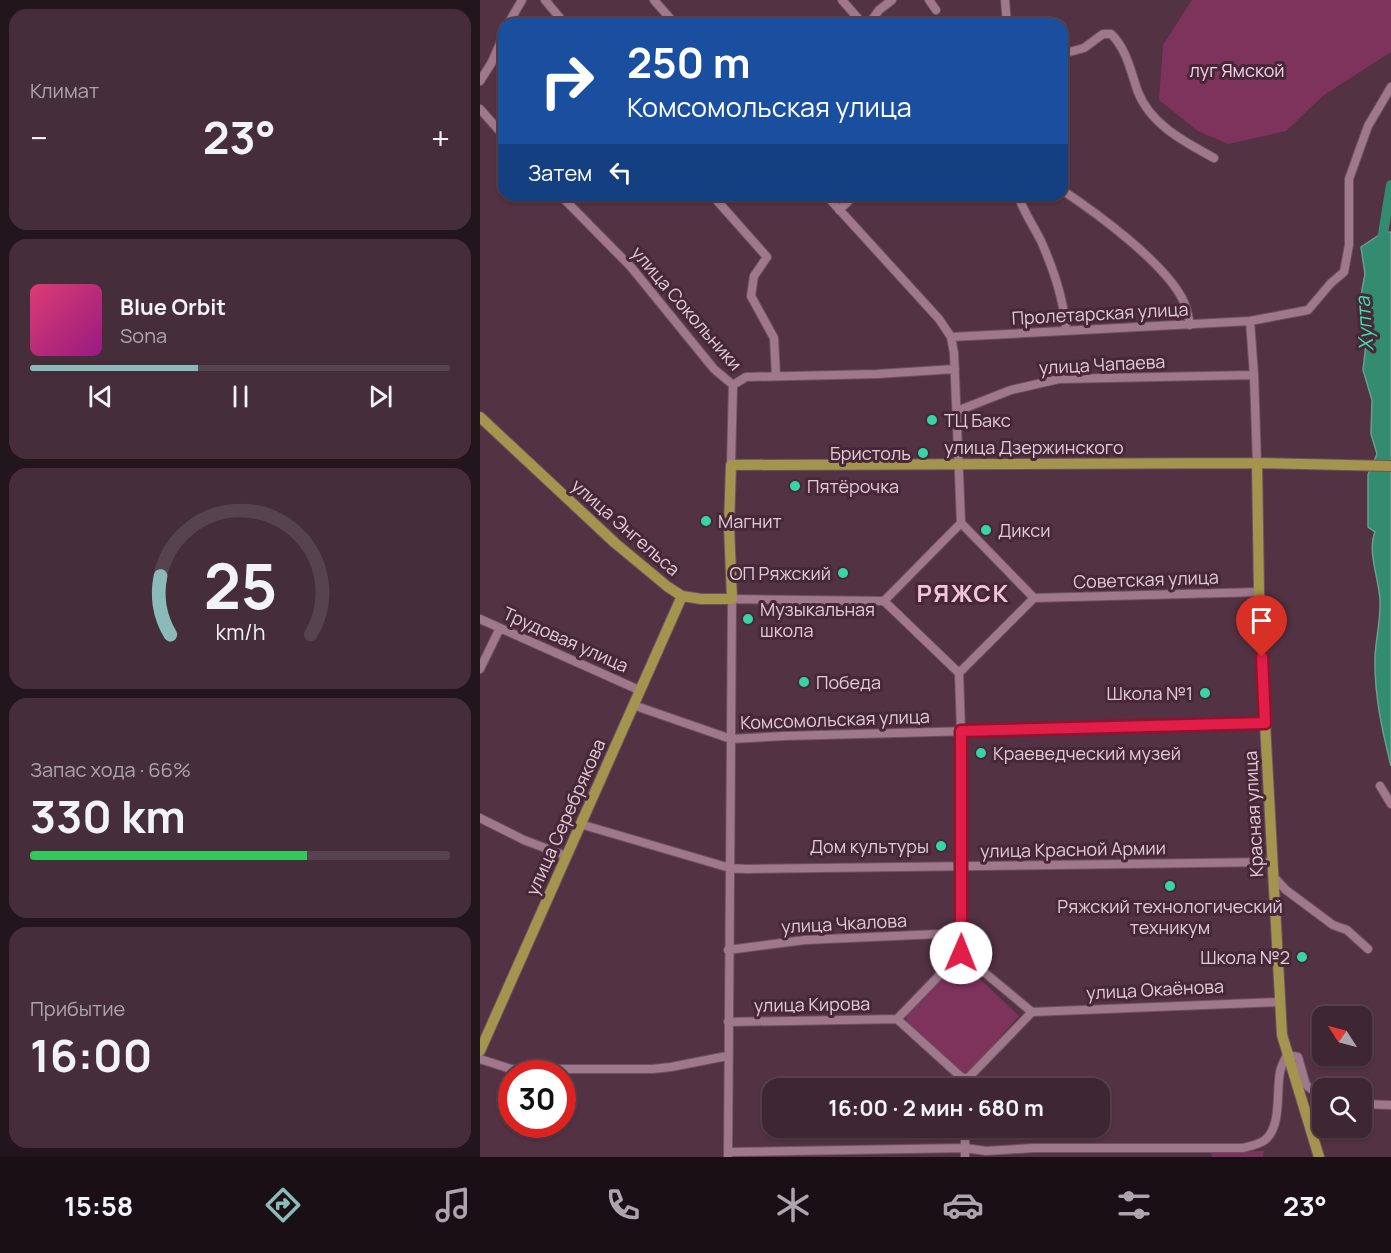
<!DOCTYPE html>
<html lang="ru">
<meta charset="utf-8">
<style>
:root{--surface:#3e2632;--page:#452e3a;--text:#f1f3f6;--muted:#ada5ac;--line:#57434d;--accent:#8bbbb9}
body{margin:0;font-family:Manrope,sans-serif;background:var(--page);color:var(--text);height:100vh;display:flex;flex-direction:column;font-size:22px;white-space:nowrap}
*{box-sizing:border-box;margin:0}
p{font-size:20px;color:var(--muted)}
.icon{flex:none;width:33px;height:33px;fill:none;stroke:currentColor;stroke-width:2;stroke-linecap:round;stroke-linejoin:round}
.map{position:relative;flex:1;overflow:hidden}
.drawer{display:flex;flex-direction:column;gap:9px;padding:9px;background:#22151c;width:480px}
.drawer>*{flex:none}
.guide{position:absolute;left:18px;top:18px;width:570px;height:183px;border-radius:18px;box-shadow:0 2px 4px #0004,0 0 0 2px var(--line);background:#1a4fa0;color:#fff;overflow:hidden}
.needle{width:39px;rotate:306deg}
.tools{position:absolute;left:832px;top:1006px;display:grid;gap:12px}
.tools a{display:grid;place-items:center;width:60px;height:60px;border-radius:12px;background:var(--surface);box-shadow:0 2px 4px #0004,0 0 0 2px var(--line);font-size:30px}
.speed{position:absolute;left:18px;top:1060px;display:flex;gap:12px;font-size:30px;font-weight:700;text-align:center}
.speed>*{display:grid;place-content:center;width:78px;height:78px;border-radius:50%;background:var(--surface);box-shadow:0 2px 4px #0004,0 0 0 2px var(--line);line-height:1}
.speed .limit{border:9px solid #d22;background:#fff;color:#111}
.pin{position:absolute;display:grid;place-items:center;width:51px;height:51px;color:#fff;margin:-62px -26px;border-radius:50% 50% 50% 0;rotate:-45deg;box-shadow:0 0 6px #0007}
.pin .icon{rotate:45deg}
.me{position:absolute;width:66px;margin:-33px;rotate:1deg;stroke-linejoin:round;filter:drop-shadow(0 0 4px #0008)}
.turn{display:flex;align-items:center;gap:21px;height:126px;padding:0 30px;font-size:27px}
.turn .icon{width:78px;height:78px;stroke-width:2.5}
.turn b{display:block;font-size:42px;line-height:51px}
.then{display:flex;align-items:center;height:57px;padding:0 30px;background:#0003;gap:12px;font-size:22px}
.big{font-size:45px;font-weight:700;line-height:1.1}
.drawer .tile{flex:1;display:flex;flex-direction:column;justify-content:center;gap:9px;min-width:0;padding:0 21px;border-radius:18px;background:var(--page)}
.drawer .dial{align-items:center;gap:0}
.dial svg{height:156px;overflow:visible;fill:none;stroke:var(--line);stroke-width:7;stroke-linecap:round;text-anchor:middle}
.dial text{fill:var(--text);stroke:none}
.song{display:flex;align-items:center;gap:18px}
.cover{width:72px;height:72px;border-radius:9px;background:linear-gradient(135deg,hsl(340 70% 55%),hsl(310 70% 35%))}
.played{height:6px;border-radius:3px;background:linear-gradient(90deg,var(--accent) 40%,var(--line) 40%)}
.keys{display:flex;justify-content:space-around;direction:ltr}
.heat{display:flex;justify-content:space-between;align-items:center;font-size:33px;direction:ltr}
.charge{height:9px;border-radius:4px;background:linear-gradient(90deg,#34c759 66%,var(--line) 0)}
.trip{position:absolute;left:282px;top:1078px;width:348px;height:60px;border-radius:18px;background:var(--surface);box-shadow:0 2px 4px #0004,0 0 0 2px var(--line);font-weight:700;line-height:60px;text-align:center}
.menu{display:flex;height:96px;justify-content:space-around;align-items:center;background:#190f14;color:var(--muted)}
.menu .icon{width:42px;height:42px}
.menu .current{color:var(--accent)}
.menu b{font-size:27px;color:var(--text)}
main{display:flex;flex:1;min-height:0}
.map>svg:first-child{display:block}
.green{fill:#7e335d}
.water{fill:#338c70;stroke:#679f8e;stroke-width:1.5}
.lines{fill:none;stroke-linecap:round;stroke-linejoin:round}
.river{stroke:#338c70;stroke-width:10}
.minor-casing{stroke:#6e5260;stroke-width:10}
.major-casing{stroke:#6e5260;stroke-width:12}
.minor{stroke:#9f798b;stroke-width:8}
.major{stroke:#a5944e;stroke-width:10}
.route-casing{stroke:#92132f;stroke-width:15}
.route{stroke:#e11d48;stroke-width:10}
.poi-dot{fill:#37d4a6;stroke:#482838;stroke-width:2}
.labels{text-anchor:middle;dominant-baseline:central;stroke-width:6;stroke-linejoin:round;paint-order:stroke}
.park-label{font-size:18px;fill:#f1d3e1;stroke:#482838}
.street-label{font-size:18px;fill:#e0cbd5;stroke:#482838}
.poi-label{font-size:18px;fill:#e0cbd5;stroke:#482838;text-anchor:start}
.water-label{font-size:20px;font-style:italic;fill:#3ae3b1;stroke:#482838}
.district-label{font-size:24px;font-weight:bold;letter-spacing:1.5px;fill:#f1c6da;stroke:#482838}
</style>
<main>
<section class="drawer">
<div class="tile"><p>Климат</p>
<div class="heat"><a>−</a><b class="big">23°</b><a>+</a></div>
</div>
<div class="tile">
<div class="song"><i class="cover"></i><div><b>Blue Orbit</b><p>Sona</p></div></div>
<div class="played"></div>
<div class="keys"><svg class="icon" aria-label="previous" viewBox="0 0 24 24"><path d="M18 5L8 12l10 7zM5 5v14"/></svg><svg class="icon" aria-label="pause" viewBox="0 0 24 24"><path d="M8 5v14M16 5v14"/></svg><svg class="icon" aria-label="next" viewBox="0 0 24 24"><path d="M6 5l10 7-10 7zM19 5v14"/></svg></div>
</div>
<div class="tile dial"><svg viewBox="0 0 100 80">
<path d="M14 69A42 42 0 1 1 86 69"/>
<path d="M14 69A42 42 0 0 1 9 39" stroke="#8bbbb9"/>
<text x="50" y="56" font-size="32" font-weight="700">25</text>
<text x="50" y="72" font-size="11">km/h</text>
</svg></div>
<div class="tile"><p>Запас хода · 66%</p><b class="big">330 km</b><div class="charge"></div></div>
<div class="tile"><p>Прибытие</p><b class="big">16:00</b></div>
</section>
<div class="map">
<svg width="911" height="1157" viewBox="0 0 911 1157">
<rect width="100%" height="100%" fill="#533243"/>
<!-- green -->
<path class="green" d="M712,0H911V52L844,95L806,131L748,144L718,131L679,100L683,45Z
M483,963L539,1016L489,1072L480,1073L427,1024L426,1015L477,965Z
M784,1151L783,1157H732L731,1152Z"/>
<!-- water -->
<path class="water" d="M911,232V766C902,730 894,694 895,656C896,638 901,619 900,600C899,579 887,551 895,532L888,527V475L897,454L891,434L892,400L883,370L888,327L880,301L885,274L881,247L902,233Z"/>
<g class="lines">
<!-- river -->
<path class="river" d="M901,246L911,185"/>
<defs>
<path id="minor" d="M65,0L85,24
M174,0L195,24
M362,0L383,24
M449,0L456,10
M525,0L527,24
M28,24L42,0
M389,24L399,10L412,0
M582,54L604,48L623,34H631C647,49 651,73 658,92C671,125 705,142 734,158
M0,81L12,62L24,34
M0,109L24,136
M582,190C618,214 682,261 702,298C707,307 708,315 710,325
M80,195L151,267L234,369L253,385L251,465
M232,195L287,257L274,276L271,296L294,338L296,376
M346,195L459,319L471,337L474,353L481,523
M538,195C543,211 553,225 561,241C573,268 584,300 586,330
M359,210L375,195
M770,321L774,375L777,463
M471,337L770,321L828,310L851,283L864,272L869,245V179L888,126L911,87
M253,385L266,377L397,374L475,369
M477,411L531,390L579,379L774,375
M554,598L779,592
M404,601L481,523
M404,601L479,673
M0,619L159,690
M0,669L20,628
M479,673L481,731V953
M479,673L554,598L481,523
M153,705L251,739L304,736L785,723
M900,786L911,804
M0,818L44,840L86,856
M100,824L250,868L266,869L792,862
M793,876L806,890L853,925L867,930L888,949
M248,950L325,940L481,933
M552,1012L800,1002
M417,1019L480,1076L486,1079L491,1075L552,1012L481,953
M417,1019L481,953
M248,1022L417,1019
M0,1059L31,1069H172L191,1067L247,1056
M486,1089V1079
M882,1104L911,1105
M249,1152L485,1148L506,1151L554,1148H763C770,1146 778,1145 785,1140C802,1126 796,1092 800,1072C801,1066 804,1061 807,1055L818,1057L826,1085L843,1098
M248,1157L252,599L404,601
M485,1157V1128"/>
<path id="major" d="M0,417L135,543L188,587L202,596L221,599H252L249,526L251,465L777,463L911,466
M777,463L779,592L785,723L802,1035L839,1157
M0,1051L202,596"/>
</defs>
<!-- minor casing -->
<use href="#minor" class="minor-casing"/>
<!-- major casing -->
<use href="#major" class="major-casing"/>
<!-- minor -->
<use href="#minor" class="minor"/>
<!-- major -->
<use href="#major" class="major"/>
</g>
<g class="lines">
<defs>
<path id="route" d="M481,953V731L785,723L782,657"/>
</defs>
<!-- route casing -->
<use href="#route" class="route-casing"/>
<!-- route -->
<use href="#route" class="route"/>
</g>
<!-- markers -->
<g class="poi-dot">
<circle cx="452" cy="420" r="6"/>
<circle cx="443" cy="453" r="6"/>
<circle cx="315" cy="486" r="6"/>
<circle cx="226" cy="521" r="6"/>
<circle cx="506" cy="530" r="6"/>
<circle cx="363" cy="573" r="6"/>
<circle cx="268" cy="619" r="6"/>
<circle cx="324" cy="682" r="6"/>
<circle cx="725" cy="693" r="6"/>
<circle cx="501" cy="753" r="6"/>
<circle cx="461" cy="846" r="6"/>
<circle cx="690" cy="886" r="6"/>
<circle cx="822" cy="957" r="6"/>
</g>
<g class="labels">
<!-- park labels -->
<g class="park-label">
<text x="757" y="70">луг Ямской</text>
</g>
<!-- street labels -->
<g class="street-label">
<text transform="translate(207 308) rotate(49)">улица Сокольники</text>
<text transform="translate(620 313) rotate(-3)">Пролетарская улица</text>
<text transform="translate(622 364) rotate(-3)">улица Чапаева</text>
<text x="554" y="447">улица Дзержинского</text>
<text transform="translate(146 527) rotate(41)">улица Энгельса</text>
<text transform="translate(666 579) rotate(-2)">Советская улица</text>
<text transform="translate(86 639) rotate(24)">Трудовая улица</text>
<text transform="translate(355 719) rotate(-2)">Комсомольская улица</text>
<text transform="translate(773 814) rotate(-93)">Красная улица</text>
<text transform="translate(85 817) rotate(-66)">улица Серебрякова</text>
<text transform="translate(593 849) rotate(-1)">улица Красной Армии</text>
<text transform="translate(364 923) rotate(-3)">улица Чкалова</text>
<text transform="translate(675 989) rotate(-3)">улица Окаёнова</text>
<text transform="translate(332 1004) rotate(-1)">улица Кирова</text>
</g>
<!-- poi labels -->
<g class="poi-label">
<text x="464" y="420">ТЦ Бакс</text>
<text x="431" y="453" text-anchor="end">Бристоль</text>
<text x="327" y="486">Пятёрочка</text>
<text x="238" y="521">Магнит</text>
<text x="518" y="530">Дикси</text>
<text x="351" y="573" text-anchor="end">ОП Ряжский</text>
<text x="280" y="609">Музыкальная<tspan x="280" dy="21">школа</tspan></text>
<text x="336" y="682">Победа</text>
<text x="713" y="693" text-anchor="end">Школа №1</text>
<text x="513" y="753">Краеведческий музей</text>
<text x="449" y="846" text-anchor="end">Дом культуры</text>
<text x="690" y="906" text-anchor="middle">Ряжский технологический<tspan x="690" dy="21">техникум</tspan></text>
<text x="810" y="957" text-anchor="end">Школа №2</text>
</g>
<!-- water labels -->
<g class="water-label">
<text transform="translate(884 324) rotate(-94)">Хупта</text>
</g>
<!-- district labels -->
<g class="district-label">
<text x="483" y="592">РЯЖСК</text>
</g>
</g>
</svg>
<div class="tools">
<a><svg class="needle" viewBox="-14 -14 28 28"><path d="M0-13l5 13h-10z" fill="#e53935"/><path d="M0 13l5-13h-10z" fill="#ada5ac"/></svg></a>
<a><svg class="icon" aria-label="search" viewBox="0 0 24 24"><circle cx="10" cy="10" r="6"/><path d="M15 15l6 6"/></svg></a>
</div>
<div class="speed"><div class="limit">30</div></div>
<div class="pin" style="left:782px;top:657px;background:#d93025"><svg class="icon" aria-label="arrive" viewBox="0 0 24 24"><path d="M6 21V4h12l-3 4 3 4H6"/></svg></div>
<svg class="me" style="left:481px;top:953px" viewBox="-20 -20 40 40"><circle r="19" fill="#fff"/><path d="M0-13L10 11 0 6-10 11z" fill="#e11d48"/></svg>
<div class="trip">16:00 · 2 мин · 680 m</div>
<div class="guide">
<div class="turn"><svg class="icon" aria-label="right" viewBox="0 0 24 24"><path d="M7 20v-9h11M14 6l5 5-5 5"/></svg><div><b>250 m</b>Комсомольская улица</div></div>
<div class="then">Затем<svg class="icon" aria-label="left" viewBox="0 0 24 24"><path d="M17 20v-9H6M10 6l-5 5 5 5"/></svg></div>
</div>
</div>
</main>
<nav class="menu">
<b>15:58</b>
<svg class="icon current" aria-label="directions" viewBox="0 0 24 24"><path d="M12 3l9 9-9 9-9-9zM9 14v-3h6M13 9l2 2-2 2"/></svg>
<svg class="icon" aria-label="music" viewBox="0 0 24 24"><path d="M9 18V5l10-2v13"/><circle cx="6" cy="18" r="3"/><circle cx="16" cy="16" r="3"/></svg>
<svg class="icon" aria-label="phone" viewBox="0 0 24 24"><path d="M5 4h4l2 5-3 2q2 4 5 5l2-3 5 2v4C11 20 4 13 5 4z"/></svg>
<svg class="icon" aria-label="climate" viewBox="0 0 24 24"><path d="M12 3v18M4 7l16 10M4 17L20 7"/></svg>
<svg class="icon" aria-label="car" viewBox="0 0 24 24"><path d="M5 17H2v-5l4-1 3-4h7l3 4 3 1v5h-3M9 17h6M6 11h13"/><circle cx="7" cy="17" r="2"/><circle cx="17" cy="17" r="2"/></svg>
<svg class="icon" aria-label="filters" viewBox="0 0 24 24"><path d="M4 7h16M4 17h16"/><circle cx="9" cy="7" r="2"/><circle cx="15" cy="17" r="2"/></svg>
<b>23°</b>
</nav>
